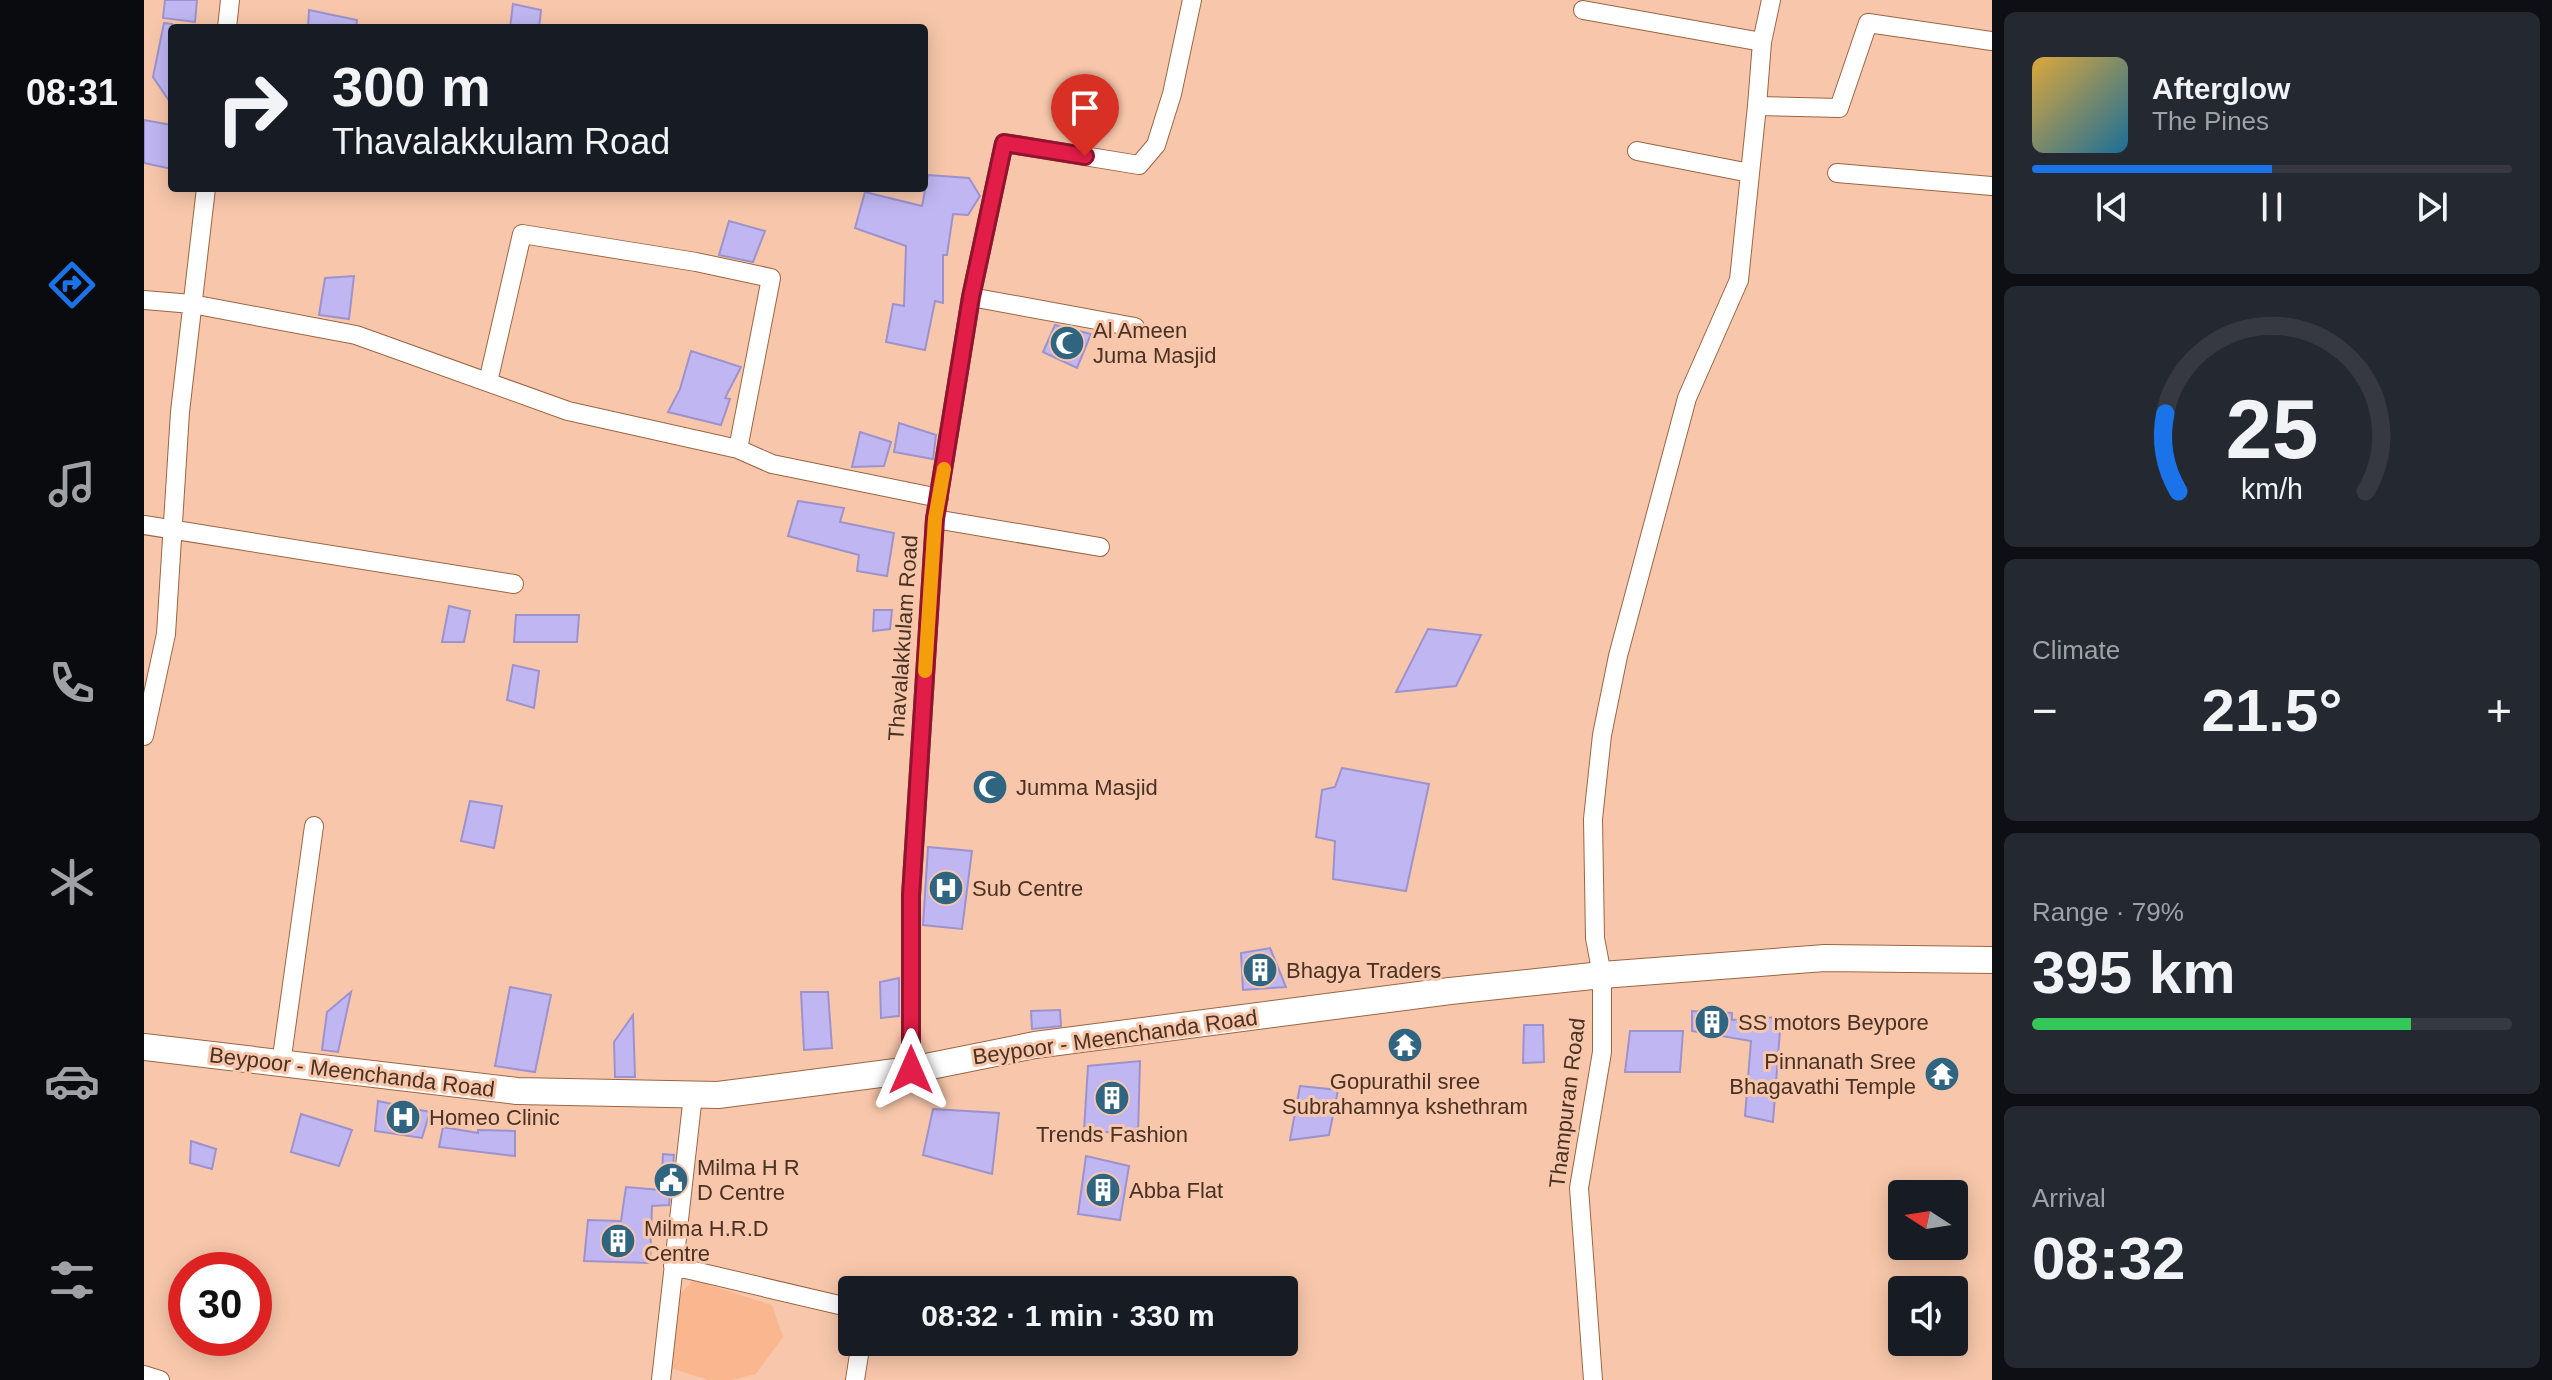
<!DOCTYPE html>
<meta charset="utf-8">
<style>
:root{--surface:#171b24;--page:#242831;--text:#f1f3f6;--muted:#9ea1a6;--line:#363941;--accent:#1a73e8}
body{margin:0;font-family:Arial,sans-serif;background:var(--page);color:var(--text);height:100vh;display:flex;flex-direction:column;font-size:30px;white-space:nowrap}
*{box-sizing:border-box;margin:0}
p{font-size:26px;color:var(--muted)}
.icon{flex:none;width:44px;height:44px;fill:none;stroke:currentColor;stroke-width:2;stroke-linecap:round;stroke-linejoin:round}
.map{position:relative;flex:1;overflow:hidden}
.details{display:flex;flex-direction:column;gap:12px;padding:12px;background:#0d0f14;width:560px}
.details>*{flex:none}
.top-card{position:absolute;left:24px;top:24px;width:760px;height:168px;border-radius:8px;box-shadow:0 4px 20px #0003;background:#171b24;color:var(--text);overflow:hidden}
.needle{width:52px;rotate:282deg}
.tools{position:absolute;left:1744px;top:1180px;display:grid;gap:16px}
.tools a{display:grid;place-items:center;width:80px;height:80px;border-radius:8px;background:var(--surface);box-shadow:0 4px 20px #0003;font-size:40px}
.speed{position:absolute;left:24px;top:1252px;display:flex;gap:16px;font-size:40px;font-weight:700;text-align:center}
.speed>*{display:grid;place-content:center;width:104px;height:104px;border-radius:50%;background:var(--surface);box-shadow:0 4px 20px #0003;line-height:1}
.speed .limit{border:12px solid #d22;background:#fff;color:#111}
.pin{position:absolute;display:grid;place-items:center;width:68px;height:68px;color:#fff;margin:-82px -34px;border-radius:50% 50% 50% 0;rotate:-45deg;box-shadow:0 0 8px #0007}
.pin .icon{rotate:45deg}
.me{position:absolute;width:88px;margin:-44px;rotate:0deg;stroke-linejoin:round;filter:drop-shadow(0 0 6px #0008)}
.turn{display:flex;align-items:center;gap:28px;height:168px;padding:0 32px;font-size:36px}
.turn .icon{width:104px;height:104px;stroke-width:2.5}
.turn b{display:block;font-size:56px;line-height:68px}
.big{font-size:60px;font-weight:700;line-height:1.1}
.details .tile{flex:1;display:flex;flex-direction:column;justify-content:center;gap:12px;min-width:0;padding:0 28px;border-radius:12px;background:var(--page)}
.details .dial{align-items:center;gap:0}
.dial svg{height:208px;overflow:visible;fill:none;stroke:var(--line);stroke-width:7;stroke-linecap:round;text-anchor:middle}
.dial text{fill:var(--text);stroke:none}
.song{display:flex;align-items:center;gap:24px}
.cover{width:96px;height:96px;border-radius:12px;background:linear-gradient(135deg,hsl(40 70% 55%),hsl(200 70% 35%))}
.played{height:8px;border-radius:4px;background:linear-gradient(90deg,var(--accent) 50%,var(--line) 50%)}
.keys{display:flex;justify-content:space-around;direction:ltr}
.heat{display:flex;justify-content:space-between;align-items:center;font-size:44px;direction:ltr}
.charge{height:12px;border-radius:6px;background:linear-gradient(90deg,#34c759 79%,var(--line) 0)}
.trip{position:absolute;left:694px;top:1276px;width:460px;height:80px;border-radius:8px;background:var(--surface);box-shadow:0 4px 20px #0003;font-weight:700;line-height:80px;text-align:center}
main{display:flex;flex:1;min-height:0}
.dock{display:flex;flex-direction:column;width:144px;justify-content:space-around;align-items:center;background:#090b0e;color:var(--muted)}
.dock .icon{width:56px;height:56px}
.dock .current{color:var(--accent)}
.dock b{font-size:36px;color:var(--text)}
.map>svg:first-child{display:block}
.built{fill:#fab78f}
.building{fill:#c0b6f2;stroke:#9d92cc;stroke-width:2}
.lines{fill:none;stroke-linecap:round;stroke-linejoin:round}
.minor-casing{stroke:#9b6543;stroke-width:20}
.secondary-casing{stroke:#9b6543;stroke-width:28}
.minor{stroke:#fff;stroke-width:18}
.secondary{stroke:#fff;stroke-width:26}
.route-casing{stroke:#92132f;stroke-width:20}
.route{stroke:#e11d48;stroke-width:14}
.slow{stroke:#f59e0b;stroke-width:14}
.labels{text-anchor:middle;dominant-baseline:central;stroke-width:6;stroke-linejoin:round;paint-order:stroke}
.poi-label{font-size:22px;fill:#493123;stroke:#f8c7ab;text-anchor:start}
.street-label{font-size:22px;fill:#493123;stroke:#f8c7ab}
</style>
<main>
<nav class="dock">
<b>08:31</b>
<svg class="icon current" aria-label="directions" viewBox="0 0 24 24"><path d="M12 3l9 9-9 9-9-9zM9 14v-3h6M13 9l2 2-2 2"/></svg>
<svg class="icon" aria-label="music" viewBox="0 0 24 24"><path d="M9 18V5l10-2v13"/><circle cx="6" cy="18" r="3"/><circle cx="16" cy="16" r="3"/></svg>
<svg class="icon" aria-label="phone" viewBox="0 0 24 24"><path d="M5 4h4l2 5-3 2q2 4 5 5l2-3 5 2v4C11 20 4 13 5 4z"/></svg>
<svg class="icon" aria-label="climate" viewBox="0 0 24 24"><path d="M12 3v18M4 7l16 10M4 17L20 7"/></svg>
<svg class="icon" aria-label="car" viewBox="0 0 24 24"><path d="M5 17H2v-5l4-1 3-4h7l3 4 3 1v5h-3M9 17h6M6 11h13"/><circle cx="7" cy="17" r="2"/><circle cx="17" cy="17" r="2"/></svg>
<svg class="icon" aria-label="filters" viewBox="0 0 24 24"><path d="M4 7h16M4 17h16"/><circle cx="9" cy="7" r="2"/><circle cx="15" cy="17" r="2"/></svg>
</nav>
<div class="map">
<svg width="1848" height="1380" viewBox="0 0 1848 1380">
<rect width="100%" height="100%" fill="#f8c7ab"/>
<!-- built -->
<path class="built" d="M550,1280L628,1305L639,1337L612,1374L588,1380H564L517,1365L534,1295Z"/>
<!-- building -->
<path class="building" d="M21,0H53L51,22L19,18Z
M369,4L397,10L395,28H366Z
M165,10L213,20L212,28H164Z
M20,23L28,24V105L9,77Z
M0,120L28,125V169L0,163Z
M784,175L825,178L836,196L824,215L809,214L803,255H799V303L791,301L781,350L742,342L749,304L760,306L762,246L711,228L721,192L778,206Z
M585,221L621,231L609,262L575,255Z
M210,276L205,319L175,315L181,278Z
M911,325L947,334L933,368L899,352Z
M547,351L597,367L581,398L586,399L577,425L524,412L536,389Z
M755,423L792,435L789,459L750,452Z
M716,432L747,442L740,466L708,467Z
M654,501L700,508L696,522L750,533L743,576L713,571L715,555L644,536Z
M305,606L326,611L320,642H298Z
M730,610H748L746,629L729,631Z
M372,615H435L433,642H370Z
M1284,629L1337,635L1312,686L1252,692Z
M369,665L395,671L390,708L363,700Z
M1198,768L1285,784L1262,891L1189,879L1191,841L1172,837L1178,790L1191,787Z
M326,801L358,806L350,848L317,841Z
M784,847L828,851L818,929L779,925Z
M1126,948L1142,987L1099,990L1097,953Z
M755,978V1016L737,1018L736,982Z
M366,987L407,995L391,1072L351,1066Z
M207,992L194,1052L178,1050L183,1012Z
M657,992H684L688,1048L660,1050Z
M916,1010L917,1026L888,1029L887,1011Z
M1548,1011L1588,1013V1020L1637,1017L1629,1122L1601,1116L1607,1041L1548,1031Z
M489,1015L491,1077H471L470,1042Z
M1380,1025H1399L1400,1062L1379,1063Z
M1486,1031H1539L1536,1072H1481Z
M996,1061L994,1135L940,1130L944,1066Z
M1156,1086L1194,1090L1185,1135L1146,1140Z
M234,1101L286,1112L278,1138L231,1131Z
M789,1109L855,1113L848,1174L779,1155Z
M157,1114L208,1130L195,1166L147,1152Z
M299,1127L334,1133V1130L371,1131V1156L295,1147Z
M47,1141L72,1149L68,1169L46,1163Z
M519,1154L530,1155L525,1205L508,1206L506,1263L440,1261L444,1220L477,1221L482,1187L517,1190Z
M942,1156L985,1166L976,1220L934,1214Z"/>
<g class="lines">
<defs>
<path id="minor" d="M1439,10L1618,42
M83,28L86,0
M1613,106L1618,42L1627,0
M1493,151L1606,173
M1693,173L1848,186
M827,297L991,327
M0,300L48,304L212,335L424,411L594,449L628,464L795,498
M344,382L378,234L552,262L627,278L594,449
M791,519L956,547
M0,525L370,584
M0,736L22,634L36,412L62,188
M137,1064L170,826
M767,1070V896L791,519L827,297L860,143L995,165L1012,145L1028,94L1048,0
M529,1266L708,1308
M0,1375L16,1380
M517,1380L549,1095
M711,1380L717,1342
M1449,1380L1435,1188L1458,1052V975L1451,938L1449,819L1458,735L1474,656L1543,398L1595,280L1613,106L1695,108L1724,23L1848,41"/>
<path id="secondary" d="M0,1047L373,1091L574,1095L767,1070L891,1045L1306,991L1458,975L1681,958L1848,960"/>
</defs>
<!-- minor casing -->
<use href="#minor" class="minor-casing"/>
<!-- secondary casing -->
<use href="#secondary" class="secondary-casing"/>
<!-- minor -->
<use href="#minor" class="minor"/>
<!-- secondary -->
<use href="#secondary" class="secondary"/>
</g>
<g class="lines">
<defs>
<path id="route" d="M767,1070V896L791,519L827,297L860,143L941,156"/>
</defs>
<!-- route casing -->
<use href="#route" class="route-casing"/>
<!-- route -->
<use href="#route" class="route"/>
<!-- slow -->
<path class="slow" d="M781,671L791,519L800,469"/>
</g>
<!-- icons -->
<defs>
<symbol id="mosque-disc" viewBox="-11 -11 22 22"><circle r="9.5" fill="#2f6580" stroke="#f8c7ab"/><path d="M3.5-4.9A6 6 0 1 0 3.5 4.9A5 5 0 1 1 3.5-4.9Z" fill="#fff"/></symbol>
<symbol id="hospital-disc" viewBox="-11 -11 22 22"><circle r="9.5" fill="#2f6580" stroke="#f8c7ab"/><path d="M-5-5h3v3.5h4V-5h3V5h-3V1.5h-4V5h-3Z" fill="#fff"/></symbol>
<symbol id="building-disc" viewBox="-11 -11 22 22"><circle r="9.5" fill="#2f6580" stroke="#f8c7ab"/><path d="M-4-6H4V6H1V3H-1V6H-4ZM-2.5-4.3h1.7v1.8h-1.7ZM.8-4.3h1.7v1.8H.8ZM-2.5-1h1.7V.8h-1.7ZM.8-1h1.7V.8H.8Z" fill="#fff"/></symbol>
<symbol id="temple-disc" viewBox="-11 -11 22 22"><circle r="9.5" fill="#2f6580" stroke="#f8c7ab"/><path d="M0-6L5-2H3V0L6.5 2.5H4V6H1.5V3h-3V6H-4V2.5H-6.5L-3 0V-2H-5Z" fill="#fff"/></symbol>
<symbol id="civic-disc" viewBox="-11 -11 22 22"><circle r="9.5" fill="#2f6580" stroke="#f8c7ab"/><path d="M-.6-6.5H3V-4.5H.6V-3L4-1V1h2V6H-6V1h2V-1L-.6-3ZM-1.2 2.5V6h2.4V2.5Z" fill="#fff"/></symbol>
</defs>
<g fill-rule="evenodd">
<use href="#mosque-disc" x="903" y="323" width="40" height="40"/>
<use href="#mosque-disc" x="826" y="767" width="40" height="40"/>
<use href="#hospital-disc" x="782" y="868" width="40" height="40"/>
<use href="#building-disc" x="1096" y="950" width="40" height="40"/>
<use href="#building-disc" x="1548" y="1002" width="40" height="40"/>
<use href="#temple-disc" x="1241" y="1025" width="40" height="40"/>
<use href="#temple-disc" x="1778" y="1054" width="40" height="40"/>
<use href="#building-disc" x="948" y="1078" width="40" height="40"/>
<use href="#hospital-disc" x="239" y="1097" width="40" height="40"/>
<use href="#civic-disc" x="507" y="1160" width="40" height="40"/>
<use href="#building-disc" x="939" y="1170" width="40" height="40"/>
<use href="#building-disc" x="454" y="1221" width="40" height="40"/>
</g>
<g class="labels">
<!-- poi labels -->
<g class="poi-label">
<text x="949" y="330">Al Ameen<tspan x="949" dy="25">Juma Masjid</tspan></text>
<text x="872" y="787">Jumma Masjid</text>
<text x="828" y="888">Sub Centre</text>
<text x="1142" y="970">Bhagya Traders</text>
<text x="1594" y="1022">SS motors Beypore</text>
<text x="1772" y="1061" text-anchor="end">Pinnanath Sree<tspan x="1772" dy="25">Bhagavathi Temple</tspan></text>
<text x="1261" y="1081" text-anchor="middle">Gopurathil sree<tspan x="1261" dy="25">Subrahamnya kshethram</tspan></text>
<text x="285" y="1117">Homeo Clinic</text>
<text x="968" y="1134" text-anchor="middle">Trends Fashion</text>
<text x="553" y="1167">Milma H R<tspan x="553" dy="25">D Centre</tspan></text>
<text x="985" y="1190">Abba Flat</text>
<text x="500" y="1228">Milma H.R.D<tspan x="500" dy="25">Centre</tspan></text>
</g>
<!-- street labels -->
<g class="street-label">
<text transform="translate(759 638) rotate(-86)">Thavalakkulam Road</text>
<text transform="translate(971 1037) rotate(-8)">Beypoor - Meenchanda Road</text>
<text transform="translate(208 1072) rotate(7)">Beypoor - Meenchanda Road</text>
<text transform="translate(1423 1103) rotate(-83)">Thampuran Road</text>
</g>
</g>
</svg>
<div class="tools">
<a><svg class="needle" viewBox="-14 -14 28 28"><path d="M0-13l5 13h-10z" fill="#e53935"/><path d="M0 13l5-13h-10z" fill="#9ea1a6"/></svg></a>
<a><svg class="icon" aria-label="sound" viewBox="0 0 24 24"><path d="M4 9h4l5-4v14l-5-4H4zM17 9q2 3 0 6"/></svg></a>
</div>
<div class="speed"><div class="limit">30</div></div>
<div class="pin" style="left:941px;top:156px;background:#d93025"><svg class="icon" aria-label="arrive" viewBox="0 0 24 24"><path d="M6 21V4h12l-3 4 3 4H6"/></svg></div>
<svg class="me" style="left:767px;top:1070px" viewBox="-20 -20 40 40"><path d="M0-17L14 15 0 8-14 15z" fill="#e11d48" stroke="#fff" stroke-width="4"/></svg>
<div class="trip">08:32 · 1 min · 330 m</div>
<div class="top-card">
<div class="turn"><svg class="icon" aria-label="right" viewBox="0 0 24 24"><path d="M7 20v-9h11M14 6l5 5-5 5"/></svg><div><b>300 m</b>Thavalakkulam Road</div></div>
</div>
</div>
<section class="details">
<div class="tile">
<div class="song"><i class="cover"></i><div><b>Afterglow</b><p>The Pines</p></div></div>
<div class="played"></div>
<div class="keys"><svg class="icon" aria-label="previous" viewBox="0 0 24 24"><path d="M18 5L8 12l10 7zM5 5v14"/></svg><svg class="icon" aria-label="pause" viewBox="0 0 24 24"><path d="M8 5v14M16 5v14"/></svg><svg class="icon" aria-label="next" viewBox="0 0 24 24"><path d="M6 5l10 7-10 7zM19 5v14"/></svg></div>
</div>
<div class="tile dial"><svg viewBox="0 0 100 80">
<path d="M14 69A42 42 0 1 1 86 69"/>
<path d="M14 69A42 42 0 0 1 9 39" stroke="#1a73e8"/>
<text x="50" y="56" font-size="32" font-weight="700">25</text>
<text x="50" y="72" font-size="11">km/h</text>
</svg></div>
<div class="tile"><p>Climate</p>
<div class="heat"><a>−</a><b class="big">21.5°</b><a>+</a></div>
</div>
<div class="tile"><p>Range · 79%</p><b class="big">395 km</b><div class="charge"></div></div>
<div class="tile"><p>Arrival</p><b class="big">08:32</b></div>
</section>
</main>
